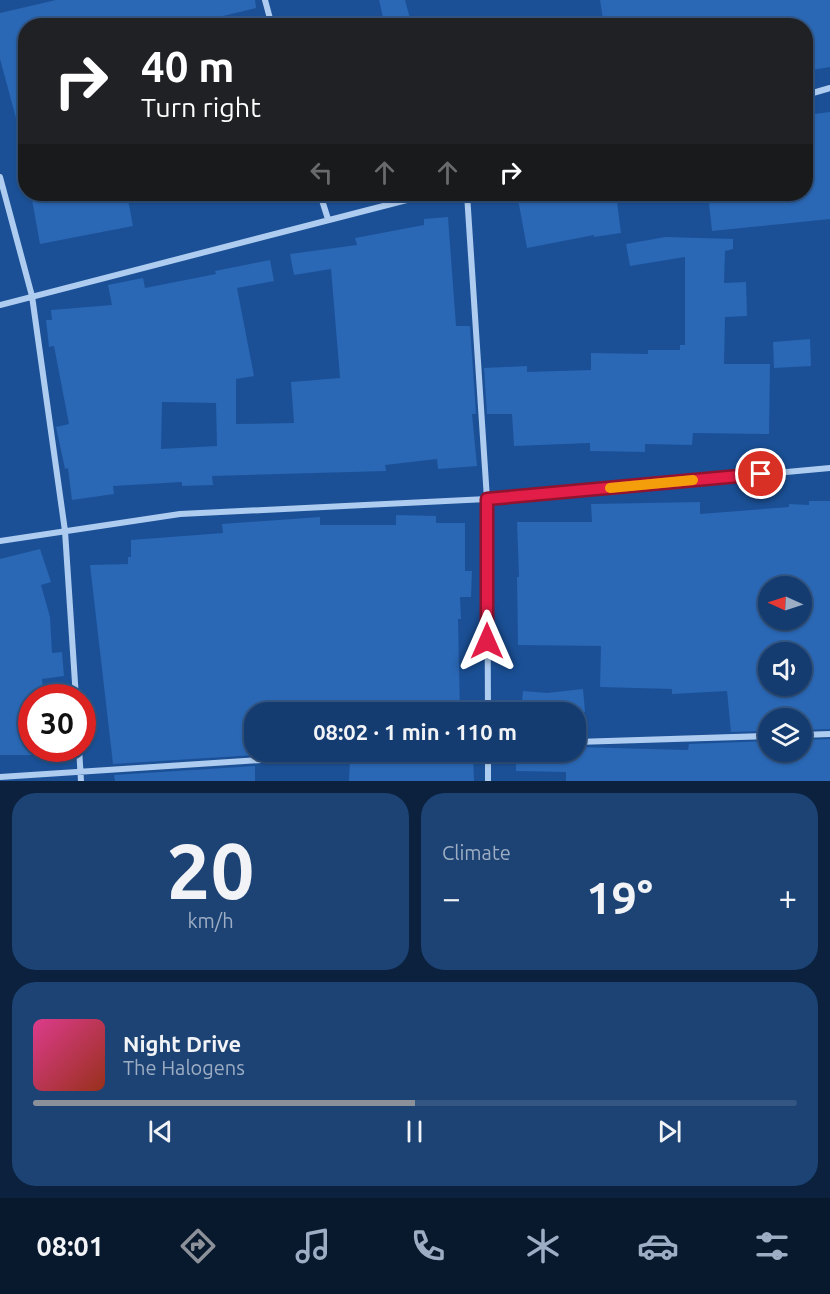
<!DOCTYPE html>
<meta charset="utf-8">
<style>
:root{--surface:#143c70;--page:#1d4375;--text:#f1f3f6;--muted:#9dadc3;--line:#335683;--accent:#8c9099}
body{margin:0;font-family:Ubuntu,sans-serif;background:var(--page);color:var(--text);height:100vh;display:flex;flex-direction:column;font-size:22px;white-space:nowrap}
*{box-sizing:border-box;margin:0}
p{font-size:20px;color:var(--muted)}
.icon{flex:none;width:33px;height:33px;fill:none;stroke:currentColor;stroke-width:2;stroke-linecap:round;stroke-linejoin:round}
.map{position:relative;height:781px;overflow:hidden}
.details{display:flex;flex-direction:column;gap:12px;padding:12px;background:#0b213e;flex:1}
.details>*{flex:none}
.hud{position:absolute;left:18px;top:18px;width:795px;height:183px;border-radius:24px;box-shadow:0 2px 4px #0004,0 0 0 2px var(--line);background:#202124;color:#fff;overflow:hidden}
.needle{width:39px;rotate:273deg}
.tools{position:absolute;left:758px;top:576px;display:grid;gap:12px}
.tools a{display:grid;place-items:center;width:54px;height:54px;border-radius:50%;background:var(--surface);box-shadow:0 2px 4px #0004,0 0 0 2px var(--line);font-size:30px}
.speed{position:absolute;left:18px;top:684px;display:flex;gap:12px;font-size:30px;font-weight:700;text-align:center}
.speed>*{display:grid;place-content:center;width:78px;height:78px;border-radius:50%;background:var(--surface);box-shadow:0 2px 4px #0004,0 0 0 2px var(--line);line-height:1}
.speed .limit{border:9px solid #d22;background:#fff;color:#111}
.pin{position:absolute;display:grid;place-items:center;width:51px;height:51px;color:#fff;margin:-26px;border:3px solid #fff;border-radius:50%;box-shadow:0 2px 6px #0007}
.me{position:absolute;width:66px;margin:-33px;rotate:0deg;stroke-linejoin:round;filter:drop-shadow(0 0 4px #0008)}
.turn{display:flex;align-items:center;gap:21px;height:126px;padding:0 24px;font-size:27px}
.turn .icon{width:78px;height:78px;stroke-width:2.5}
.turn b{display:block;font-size:42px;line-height:51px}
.lanes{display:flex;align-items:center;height:57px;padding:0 24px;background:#0003;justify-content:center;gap:30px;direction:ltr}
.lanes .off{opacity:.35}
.big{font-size:45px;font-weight:700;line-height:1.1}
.details .widget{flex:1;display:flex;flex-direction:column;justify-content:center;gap:9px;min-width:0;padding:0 21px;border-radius:24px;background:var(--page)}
.details .dial{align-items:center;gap:0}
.dial b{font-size:78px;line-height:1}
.song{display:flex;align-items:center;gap:18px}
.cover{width:72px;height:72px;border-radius:9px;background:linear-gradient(135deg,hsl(330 70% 55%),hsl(10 70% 35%))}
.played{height:6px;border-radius:3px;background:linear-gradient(90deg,var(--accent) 50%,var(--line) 50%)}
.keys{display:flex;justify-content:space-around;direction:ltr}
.heat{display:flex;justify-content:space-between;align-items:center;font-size:33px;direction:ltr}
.details .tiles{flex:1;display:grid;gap:12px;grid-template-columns:1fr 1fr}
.widget:last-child{grid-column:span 2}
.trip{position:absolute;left:244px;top:702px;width:342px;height:60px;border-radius:24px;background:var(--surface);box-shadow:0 2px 4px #0004,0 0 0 2px var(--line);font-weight:700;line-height:60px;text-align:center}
.tab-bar{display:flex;height:96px;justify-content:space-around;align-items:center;background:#08182d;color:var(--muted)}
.tab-bar .icon{width:42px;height:42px}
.tab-bar .on{color:var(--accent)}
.tab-bar b{font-size:27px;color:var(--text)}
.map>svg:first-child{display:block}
.building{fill:#2a67b4;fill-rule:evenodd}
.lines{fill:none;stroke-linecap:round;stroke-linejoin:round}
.street{stroke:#aeccf0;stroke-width:6}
.route-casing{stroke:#92132f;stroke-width:15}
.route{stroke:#e11d48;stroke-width:10}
.slow{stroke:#f59e0b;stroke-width:10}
</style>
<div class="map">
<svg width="830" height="781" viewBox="0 0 830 781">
<rect width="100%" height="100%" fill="#1b5096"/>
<!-- building -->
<path class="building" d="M56,0H255L256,8L182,26H26V128L19,129L0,59V13Z
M379,0H405L412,26H385Z
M600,0H830V67L806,71V26H604Z
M830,112V219L712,231L708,194H806V115Z
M31,194H127L133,226L40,244Z
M517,194H616L621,233L594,237V235L527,248Z
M448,217L456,326H470L476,414H472L477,466L438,469L437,459L385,465L386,471L212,476L213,485L182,486V482L113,486L114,494L72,500L68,468L65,469L56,427L69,424L54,346L49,347L46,320H52L51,310L112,305L108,285L143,278L145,288L216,274L215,271L270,260L274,281L237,288L254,376L236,379V424L294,423L291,382L340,378L331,269L294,275L290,254L357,245L355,238L424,225V219ZM162,402L216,403L217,446L161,449Z
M665,237L733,239V249L725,251L724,283L746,282L747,316L725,317L724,364H770L769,434L693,433L692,445L645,444V452L590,451V443L514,446L512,414H487L484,368L527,366V372L591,370V353L648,354V350H680V345H685V257L630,266L626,244Z
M810,339L811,366L774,368L773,342Z
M809,501H830V729L801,730V718H768V731L731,732L727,691L672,694V689L600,687L601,646L518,645L517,577H519L517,522H592L591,504L700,502V514L789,507V504L809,505ZM768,586H801V620H768ZM768,652H801V686H768Z
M396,515L436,516V523H465V571H472L471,597H460L461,619H458L460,712H255V755L113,764L90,565L128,564V557H131V540L223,533L222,524L320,517V525H396Z
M40,549L51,582L41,585L50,617L52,653L62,652L64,676L42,679L44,698H32V755H0V559Z
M583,689L585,712H521L523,691L547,693Z
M830,739V781H566V772L516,771V752H576V747H579L688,750L689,744L768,741V752H801V740Z
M473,754L474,781H349L350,760L395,762V758Z
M255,766V781H115L114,775Z"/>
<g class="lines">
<!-- street -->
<path class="street" d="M265,0L272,26
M806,95L830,88
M0,177L32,296L65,531L76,698
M320,194L328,219
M467,194L487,499L488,712
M0,305L430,194
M0,541L180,514L487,499L830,468
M801,735L830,734
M576,742L768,736
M79,748L81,781
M488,752V781
M0,777L383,752"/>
</g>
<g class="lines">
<defs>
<path id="route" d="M487,641V499L761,474"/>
</defs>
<!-- route casing -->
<use href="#route" class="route-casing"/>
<!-- route -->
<use href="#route" class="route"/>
<!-- slow -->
<path class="slow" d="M610,488L693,480"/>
</g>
</svg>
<div class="tools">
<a><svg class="needle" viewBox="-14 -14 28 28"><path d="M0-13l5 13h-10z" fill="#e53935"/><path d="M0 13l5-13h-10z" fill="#9dadc3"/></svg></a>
<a><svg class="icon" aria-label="sound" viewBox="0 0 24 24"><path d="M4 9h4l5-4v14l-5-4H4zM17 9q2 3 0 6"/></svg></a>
<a><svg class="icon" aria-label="layers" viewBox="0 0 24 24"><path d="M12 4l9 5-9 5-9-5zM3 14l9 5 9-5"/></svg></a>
</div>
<div class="speed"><div class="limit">30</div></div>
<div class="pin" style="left:761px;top:474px;background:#d93025"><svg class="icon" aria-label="arrive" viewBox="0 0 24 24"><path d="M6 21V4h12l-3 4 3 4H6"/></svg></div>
<svg class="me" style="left:487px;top:641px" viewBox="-20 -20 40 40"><path d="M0-17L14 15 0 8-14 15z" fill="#e11d48" stroke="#fff" stroke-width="4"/></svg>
<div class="trip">08:02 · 1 min · 110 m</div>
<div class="hud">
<div class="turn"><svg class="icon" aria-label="right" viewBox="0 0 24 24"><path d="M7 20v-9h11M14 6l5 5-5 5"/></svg><div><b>40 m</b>Turn right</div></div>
<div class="lanes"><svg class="icon off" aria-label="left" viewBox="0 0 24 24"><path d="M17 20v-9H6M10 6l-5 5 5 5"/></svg><svg class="icon off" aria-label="ahead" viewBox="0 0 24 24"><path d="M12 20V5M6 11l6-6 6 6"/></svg><svg class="icon off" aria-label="ahead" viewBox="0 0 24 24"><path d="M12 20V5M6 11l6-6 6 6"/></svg><svg class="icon" aria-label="right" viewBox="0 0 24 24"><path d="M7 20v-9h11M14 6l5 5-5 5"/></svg></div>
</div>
</div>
<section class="details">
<div class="tiles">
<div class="widget dial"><b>20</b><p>km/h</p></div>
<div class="widget"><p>Climate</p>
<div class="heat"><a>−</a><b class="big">19°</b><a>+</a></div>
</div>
<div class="widget">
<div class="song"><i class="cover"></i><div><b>Night Drive</b><p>The Halogens</p></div></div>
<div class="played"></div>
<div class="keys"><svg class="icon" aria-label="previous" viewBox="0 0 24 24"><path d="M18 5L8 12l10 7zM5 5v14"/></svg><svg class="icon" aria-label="pause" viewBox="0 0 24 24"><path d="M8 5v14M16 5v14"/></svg><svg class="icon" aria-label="next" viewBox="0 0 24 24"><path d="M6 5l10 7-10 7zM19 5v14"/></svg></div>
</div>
</div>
</section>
<nav class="tab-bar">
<b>08:01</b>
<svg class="icon on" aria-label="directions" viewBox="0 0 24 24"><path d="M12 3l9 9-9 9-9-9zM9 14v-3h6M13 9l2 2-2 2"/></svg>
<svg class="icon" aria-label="music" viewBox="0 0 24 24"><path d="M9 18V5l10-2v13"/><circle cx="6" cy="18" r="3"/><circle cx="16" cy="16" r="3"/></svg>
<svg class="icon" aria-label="phone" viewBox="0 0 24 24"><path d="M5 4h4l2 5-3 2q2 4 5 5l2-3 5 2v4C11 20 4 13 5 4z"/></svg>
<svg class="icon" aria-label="climate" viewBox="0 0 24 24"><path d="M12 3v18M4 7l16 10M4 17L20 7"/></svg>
<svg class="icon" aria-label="car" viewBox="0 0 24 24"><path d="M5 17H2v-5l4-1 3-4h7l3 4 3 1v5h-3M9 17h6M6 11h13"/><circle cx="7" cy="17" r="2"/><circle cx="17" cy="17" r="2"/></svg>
<svg class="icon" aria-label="filters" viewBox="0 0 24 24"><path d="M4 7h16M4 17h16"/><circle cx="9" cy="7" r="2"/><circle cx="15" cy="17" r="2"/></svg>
</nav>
